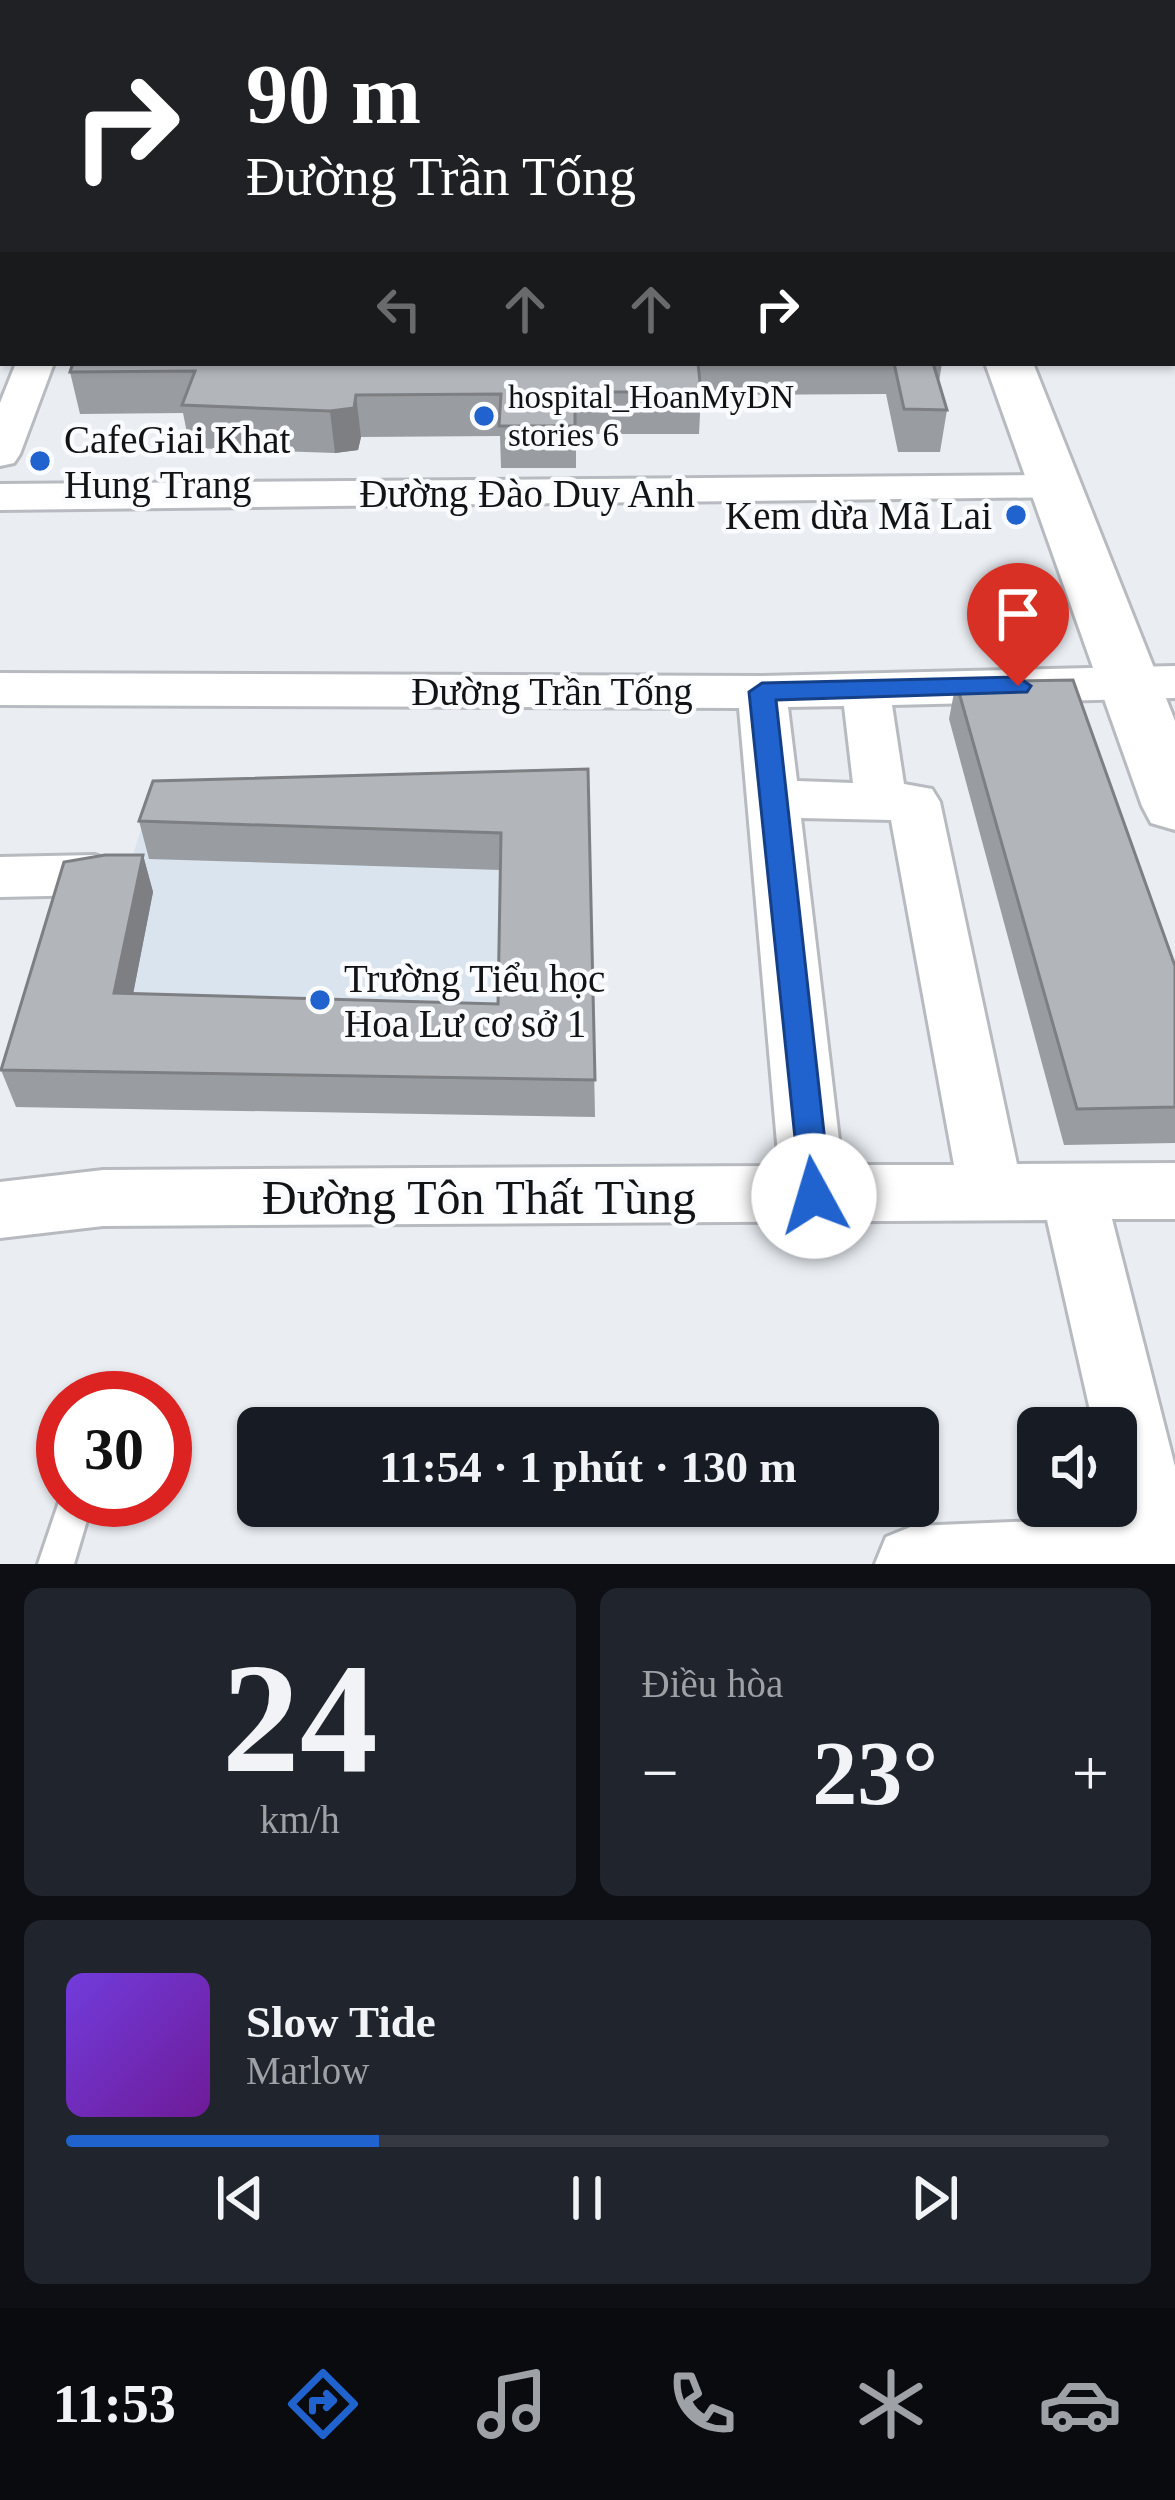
<!DOCTYPE html>
<html lang="vi">
<meta charset="utf-8">
<style>
:root{--surface:#171b24;--page:#20242c;--text:#f1f3f6;--muted:#9ea1a6;--line:#363941;--accent:#2063cf}
body{margin:0;font-family:Georgia,serif;background:var(--page);color:var(--text);height:100vh;display:flex;flex-direction:column;font-size:45px;white-space:nowrap}
*{box-sizing:border-box;margin:0}
p{font-size:39px;color:var(--muted)}
.icon{flex:none;width:66px;height:66px;fill:none;stroke:currentColor;stroke-width:2;stroke-linecap:round;stroke-linejoin:round}
.map{position:relative;height:1564px;overflow:hidden}
.panel{display:flex;flex-direction:column;gap:24px;padding:24px;background:#0d0f14;flex:1}
.panel>*{flex:none}
.hud{position:absolute;left:0px;top:0px;width:1176px;height:366px;box-shadow:0 3px 9px #0004;background:#202124;color:#fff;overflow:hidden}
.fabs{position:absolute;left:1017px;top:1407px;display:grid;gap:24px}
.fabs a{display:grid;place-items:center;width:120px;height:120px;border-radius:18px;background:var(--surface);box-shadow:0 3px 9px #0004;font-size:60px}
.speed{position:absolute;left:36px;top:1371px;display:flex;gap:24px;font-size:60px;font-weight:700;text-align:center}
.speed>*{display:grid;place-content:center;width:156px;height:156px;border-radius:50%;background:var(--surface);box-shadow:0 3px 9px #0004;line-height:1}
.speed .limit{border:18px solid #d22;background:#fff;color:#111}
.pin{position:absolute;display:grid;place-items:center;width:102px;height:102px;color:#fff;margin:-123px -51px;border-radius:50% 50% 50% 0;rotate:-45deg;box-shadow:0 0 12px #0007}
.pin .icon{rotate:45deg}
.me{position:absolute;width:132px;margin:-66px;rotate:354deg;stroke-linejoin:round;filter:drop-shadow(0 0 9px #0008)}
.turn{display:flex;align-items:center;gap:42px;height:252px;padding:0 48px;font-size:54px}
.turn .icon{width:156px;height:156px;stroke-width:2.5}
.turn b{display:block;font-size:84px;line-height:102px}
.lanes{display:flex;align-items:center;height:114px;padding:0 48px;background:#0003;justify-content:center;gap:60px;direction:ltr}
.lanes .off{opacity:.35}
.big{font-size:90px;font-weight:700;line-height:1.1}
.panel .widget{flex:1;display:flex;flex-direction:column;justify-content:center;gap:18px;min-width:0;padding:0 42px;border-radius:18px;background:var(--page)}
.panel .dial{align-items:center;gap:0}
.dial b{font-size:156px;line-height:1}
.song{display:flex;align-items:center;gap:36px}
.cover{width:144px;height:144px;border-radius:18px;background:linear-gradient(135deg,hsl(260 70% 55%),hsl(280 70% 35%))}
.played{height:12px;border-radius:6px;background:linear-gradient(90deg,var(--accent) 30%,var(--line) 30%)}
.keys{display:flex;justify-content:space-around;direction:ltr}
.heat{display:flex;justify-content:space-between;align-items:center;font-size:66px;direction:ltr}
.panel .tiles{flex:1;display:grid;gap:24px;grid-template-columns:1fr 1fr}
.widget:last-child{grid-column:span 2}
.trip{position:absolute;left:237px;top:1407px;width:702px;height:120px;border-radius:18px;background:var(--surface);box-shadow:0 3px 9px #0004;font-weight:700;line-height:120px;text-align:center}
.tabs{display:flex;height:192px;justify-content:space-around;align-items:center;background:#090b0e;color:var(--muted)}
.tabs .icon{width:84px;height:84px}
.tabs .active{color:var(--accent)}
.tabs b{font-size:54px;color:var(--text)}
.map>svg:first-child{display:block}
.built{fill:#dae4ef}
.lines{fill:none;stroke-linecap:round;stroke-linejoin:round}
.lane-casing{stroke:#b7bbc0;stroke-width:6}
.street-casing{stroke:#b7bbc0;stroke-width:6}
.secondary-casing{stroke:#b7bbc0;stroke-width:6}
.primary-casing{stroke:#b7bbc0;stroke-width:6}
.lane{fill:#fff;fill-rule:evenodd}
.street{fill:#fff;fill-rule:evenodd}
.secondary{fill:#fff;fill-rule:evenodd}
.primary{fill:#fff;fill-rule:evenodd}
.wall{fill:#999da1}
.shaded-wall{fill:#7d7f83}
.building{fill:#b2b6bb;stroke:#7d7f83;stroke-width:3}
.route{fill:#2063cf;stroke:#154087;stroke-width:3}
.poi-dot{fill:#2063cf;stroke:#f9fbfe;stroke-width:4.5}
.labels{text-anchor:middle;dominant-baseline:central;stroke-width:9;stroke-linejoin:round;paint-order:stroke}
.far-poi-label{font-size:33px;fill:#111314;stroke:#f9fbfe;text-anchor:start}
.poi-label{font-size:39px;fill:#111314;stroke:#f9fbfe;text-anchor:start}
.street-label{font-size:39px;fill:#111314;stroke:#f9fbfe}
.near-street-label{font-size:48px;fill:#111314;stroke:#f9fbfe}
</style>
<div class="map">
<svg width="1175" height="1564" viewBox="0 0 1175 1564">
<rect width="100%" height="100%" fill="#eaeef3"/>
<!-- built -->
<path class="built" d="M588,806L595,1117L16,1107L92,855H133L144,819Z"/>
<g class="lines">
<defs>
<path id="lane" d="M0,19H3V27H0Z
M0,55H3V63H0Z
M0,124H3V132H0Z
M0,170H3V178H0Z
M109,1380L121,1385L125,1398H91L97,1385Z
M63,1490V1500H93L74,1564H38Z"/>
<path id="street" d="M747,0H773L774,3H748Z
M1003,0H1029L1030,3H1004Z
M1126,0H1153L1155,3H1128Z
M1173,37H1175V56H1173Z
M16,363H54L20,454L14,463L0,466V403Z
M1053,475L1068,479L1074,488L1068,497L0,510V484Z
M1175,666V698L892,705L904,784L932,789L940,802L1017,1164L1175,1163V1219H1112L1175,1467V1564H875L886,1537L913,1526L1114,1518L1116,1428H1094L1047,1220L103,1226L0,1238V1182L103,1170L779,1166L739,708L0,705V673L762,676ZM844,706L853,783L797,781L788,707ZM801,818L891,820L954,1165H842Z
M95,855L114,861L122,875L114,889L95,895L0,897V857Z"/>
<path id="secondary" d="M852,0H886L887,3H853Z
M985,363H1033L1175,721V830L1151,823L1142,806Z"/>
<path id="primary" d="M0,237H3V263H0Z
M1173,247H1175V273H1173Z"/>
</defs>
<!-- lane casing -->
<use href="#lane" class="lane-casing"/>
<!-- street casing -->
<use href="#street" class="street-casing"/>
<!-- secondary casing -->
<use href="#secondary" class="secondary-casing"/>
<!-- primary casing -->
<use href="#primary" class="primary-casing"/>
<!-- lane -->
<use href="#lane" class="lane"/>
<!-- street -->
<use href="#street" class="street"/>
<!-- secondary -->
<use href="#secondary" class="secondary"/>
<!-- primary -->
<use href="#primary" class="primary"/>
</g>
<!-- wall -->
<path class="wall" d="M73,363H942L939,382L947,410L940,452H898L886,394L701,395L699,434H576V468H501L500,436L361,437L358,450L335,453L190,448L183,413L80,414L70,372Z
M956,682L1175,966V1143L1064,1145L949,719Z
M588,769L595,1117L16,1107L1,1070L143,855L153,892L133,994L498,1004L500,870L149,859L139,821Z"/>
<!-- shaded-wall -->
<path class="shaded-wall" d="M356,395L361,437L358,450L335,453L330,411Z
M143,855L153,892L126,1030L114,993Z"/>
<!-- building -->
<path class="building" d="M73,363H698L701,392H575V426H499L501,394L356,395L354,408L330,411L182,405L195,371L70,372Z
M894,363H933L947,410L904,409Z
M1073,680L1175,966V1107L1077,1109L956,682Z
M588,769L595,1080L1,1070L64,862L105,855H143L114,993L498,1004L501,833L139,821L153,781Z"/>
<!-- route -->
<path class="route" d="M1018,677L1031,686L1027,692L776,700L831,1196L826,1206L814,1211L802,1206L749,692L762,683Z"/>
<!-- markers -->
<g class="poi-dot">
<circle cx="484" cy="416" r="12"/>
<circle cx="40" cy="461" r="12"/>
<circle cx="1016" cy="515" r="12"/>
<circle cx="320" cy="1000" r="12"/>
</g>
<g class="labels">
<!-- far-poi labels -->
<g class="far-poi-label">
<text x="508" y="397">hospital_HoanMyDN<tspan x="508" dy="38">stories 6</tspan></text>
</g>
<!-- poi labels -->
<g class="poi-label">
<text x="64" y="439">CafeGiai Khat<tspan x="64" dy="45">Hung Trang</tspan></text>
<text x="992" y="515" text-anchor="end">Kem dừa Mã Lai</text>
<text x="344" y="978">Trường Tiểu học<tspan x="344" dy="45">Hoa Lư cơ sở 1</tspan></text>
</g>
<!-- street labels -->
<g class="street-label">
<text x="527" y="493">Đường Đào Duy Anh</text>
<text x="552" y="691">Đường Trần Tống</text>
</g>
<!-- near-street labels -->
<g class="near-street-label">
<text x="479" y="1197">Đường Tôn Thất Tùng</text>
</g>
</g>
</svg>
<div class="fabs">
<a><svg class="icon" aria-label="sound" viewBox="0 0 24 24"><path d="M4 9h4l5-4v14l-5-4H4zM17 9q2 3 0 6"/></svg></a>
</div>
<div class="speed"><div class="limit">30</div></div>
<div class="pin" style="left:1018px;top:686px;background:#d93025"><svg class="icon" aria-label="arrive" viewBox="0 0 24 24"><path d="M6 21V4h12l-3 4 3 4H6"/></svg></div>
<svg class="me" style="left:814px;top:1196px" viewBox="-20 -20 40 40"><circle r="19" fill="#fff"/><path d="M0-13L10 11 0 6-10 11z" fill="#2063cf"/></svg>
<div class="trip">11:54 · 1 phút · 130 m</div>
<div class="hud">
<div class="turn"><svg class="icon" aria-label="right" viewBox="0 0 24 24"><path d="M7 20v-9h11M14 6l5 5-5 5"/></svg><div><b>90 m</b>Đường Trần Tống</div></div>
<div class="lanes"><svg class="icon off" aria-label="left" viewBox="0 0 24 24"><path d="M17 20v-9H6M10 6l-5 5 5 5"/></svg><svg class="icon off" aria-label="ahead" viewBox="0 0 24 24"><path d="M12 20V5M6 11l6-6 6 6"/></svg><svg class="icon off" aria-label="ahead" viewBox="0 0 24 24"><path d="M12 20V5M6 11l6-6 6 6"/></svg><svg class="icon" aria-label="right" viewBox="0 0 24 24"><path d="M7 20v-9h11M14 6l5 5-5 5"/></svg></div>
</div>
</div>
<section class="panel">
<div class="tiles">
<div class="widget dial"><b>24</b><p>km/h</p></div>
<div class="widget"><p>Điều hòa</p>
<div class="heat"><a>−</a><b class="big">23°</b><a>+</a></div>
</div>
<div class="widget">
<div class="song"><i class="cover"></i><div><b>Slow Tide</b><p>Marlow</p></div></div>
<div class="played"></div>
<div class="keys"><svg class="icon" aria-label="previous" viewBox="0 0 24 24"><path d="M18 5L8 12l10 7zM5 5v14"/></svg><svg class="icon" aria-label="pause" viewBox="0 0 24 24"><path d="M8 5v14M16 5v14"/></svg><svg class="icon" aria-label="next" viewBox="0 0 24 24"><path d="M6 5l10 7-10 7zM19 5v14"/></svg></div>
</div>
</div>
</section>
<nav class="tabs">
<b>11:53</b>
<svg class="icon active" aria-label="directions" viewBox="0 0 24 24"><path d="M12 3l9 9-9 9-9-9zM9 14v-3h6M13 9l2 2-2 2"/></svg>
<svg class="icon" aria-label="music" viewBox="0 0 24 24"><path d="M9 18V5l10-2v13"/><circle cx="6" cy="18" r="3"/><circle cx="16" cy="16" r="3"/></svg>
<svg class="icon" aria-label="phone" viewBox="0 0 24 24"><path d="M5 4h4l2 5-3 2q2 4 5 5l2-3 5 2v4C11 20 4 13 5 4z"/></svg>
<svg class="icon" aria-label="climate" viewBox="0 0 24 24"><path d="M12 3v18M4 7l16 10M4 17L20 7"/></svg>
<svg class="icon" aria-label="car" viewBox="0 0 24 24"><path d="M5 17H2v-5l4-1 3-4h7l3 4 3 1v5h-3M9 17h6M6 11h13"/><circle cx="7" cy="17" r="2"/><circle cx="17" cy="17" r="2"/></svg>
</nav>
